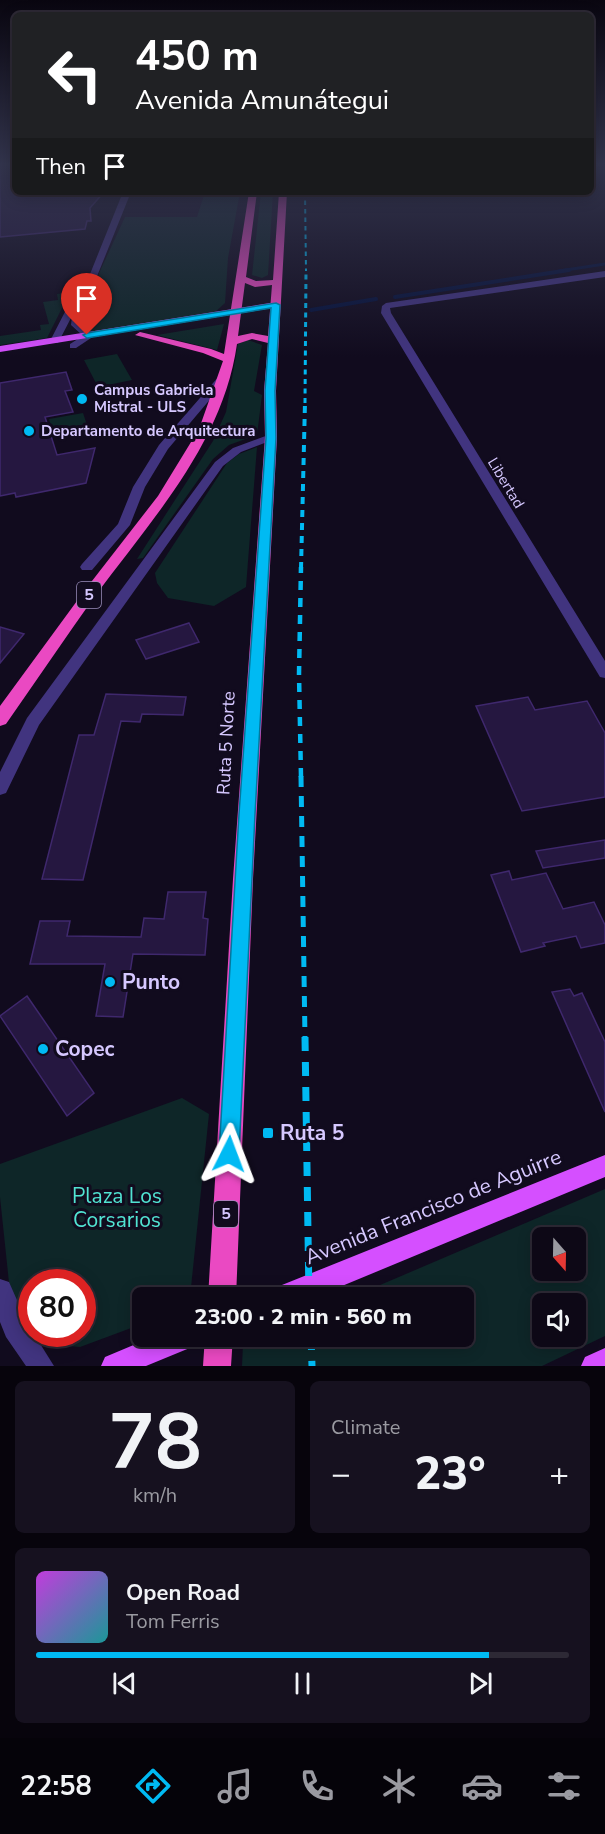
<!DOCTYPE html>
<meta charset="utf-8">
<style>
:root{--surface:#0d0816;--page:#16111f;--text:#f1f3f6;--muted:#9a9aa1;--line:#2d2935;--accent:#00baf3}
body{margin:0;font-family:"Nunito Sans",sans-serif;background:var(--page);color:var(--text);height:100vh;display:flex;flex-direction:column;font-size:22px;white-space:nowrap}
*{box-sizing:border-box;margin:0}
p{font-size:20px;color:var(--muted)}
.icon{flex:none;width:33px;height:33px;fill:none;stroke:currentColor;stroke-width:2;stroke-linecap:round;stroke-linejoin:round}
.map{position:relative;height:1366px;overflow:hidden}
.sheet{display:flex;flex-direction:column;gap:15px;padding:15px;background:#07040c;flex:1}
.sheet>*{flex:none}
.banner{position:absolute;left:12px;top:12px;width:582px;height:183px;border-radius:9px;box-shadow:0 3px 15px #0003,0 0 0 2px var(--line);background:#202124;color:#fff;overflow:hidden}
.needle{width:39px;rotate:160deg}
.controls{position:absolute;left:532px;top:1227px;display:grid;gap:12px}
.controls a{display:grid;place-items:center;width:54px;height:54px;border-radius:9px;background:var(--surface);box-shadow:0 3px 15px #0003,0 0 0 2px var(--line);font-size:30px}
.speed{position:absolute;left:18px;top:1269px;display:flex;gap:12px;font-size:30px;font-weight:700;text-align:center}
.speed>*{display:grid;place-content:center;width:78px;height:78px;border-radius:50%;background:var(--surface);box-shadow:0 3px 15px #0003,0 0 0 2px var(--line);line-height:1}
.speed .limit{border:9px solid #d22;background:#fff;color:#111}
.pin{position:absolute;display:grid;place-items:center;width:51px;height:51px;color:#fff;margin:-62px -26px;border-radius:50% 50% 50% 0;rotate:-45deg;box-shadow:0 0 6px #0007}
.pin .icon{rotate:45deg}
.me{position:absolute;width:66px;margin:-33px;rotate:3deg;stroke-linejoin:round;filter:drop-shadow(0 0 4px #0008)}
.turn{display:flex;align-items:center;gap:21px;height:126px;padding:0 24px;font-size:27px}
.turn .icon{width:78px;height:78px;stroke-width:2.5}
.turn b{display:block;font-size:42px;line-height:51px}
.then{display:flex;align-items:center;height:57px;padding:0 24px;background:#0003;gap:12px;font-size:22px}
.big{font-size:45px;font-weight:800;line-height:1.1}
.sheet .card{flex:1;display:flex;flex-direction:column;justify-content:center;gap:9px;min-width:0;padding:0 21px;border-radius:9px;background:var(--page)}
.sheet .dial{align-items:center;gap:0}
.dial b{font-size:78px;line-height:1}
.song{display:flex;align-items:center;gap:18px}
.cover{width:72px;height:72px;border-radius:9px;background:linear-gradient(135deg,hsl(290 70% 55%),hsl(180 70% 35%))}
.played{height:6px;border-radius:3px;background:linear-gradient(90deg,var(--accent) 85%,var(--line) 85%)}
.keys{display:flex;justify-content:space-around;direction:ltr}
.heat{display:flex;justify-content:space-between;align-items:center;font-size:33px;direction:ltr}
.sheet .tiles{flex:1;display:grid;gap:15px;grid-template-columns:1fr 1fr}
.card:last-child{grid-column:span 2}
.trip{position:absolute;left:132px;top:1287px;width:342px;height:60px;border-radius:9px;background:var(--surface);box-shadow:0 3px 15px #0003,0 0 0 2px var(--line);font-weight:800;line-height:60px;text-align:center}
.dock{display:flex;height:96px;justify-content:space-around;align-items:center;background:#050309;color:var(--muted)}
.dock .icon{width:42px;height:42px}
.dock .selected{color:var(--accent)}
.dock b{font-size:27px;color:var(--text)}
.map>svg:first-child{display:block}
.green{fill:#0e2628;fill-rule:evenodd}
.lines{fill:none;stroke-linecap:round;stroke-linejoin:round}
.stream-far1{stroke:#07133c;stroke-width:3}
.stream{stroke:#07133c;stroke-width:4}
.building{fill:#251740;stroke:#3f286d;stroke-width:1.5}
.minor{fill:#41347f;fill-rule:evenodd}
.tertiary{fill:#41347f;fill-rule:evenodd}
.primary{fill:#d54fff;fill-rule:evenodd}
.trunk{fill:#ea49c2;fill-rule:evenodd}
.rail-far5{stroke:#00baf3;stroke-width:2;stroke-dasharray:4.5 4;stroke-linecap:butt}
.rail-far4{stroke:#00baf3;stroke-width:3;stroke-dasharray:5 4.5;stroke-linecap:butt}
.rail-far3{stroke:#00baf3;stroke-width:4;stroke-dasharray:7 6;stroke-linecap:butt}
.rail-far2{stroke:#00baf3;stroke-width:4.5;stroke-dasharray:9 8;stroke-linecap:butt}
.rail-far1{stroke:#00baf3;stroke-width:5;stroke-dasharray:11 9;stroke-linecap:butt}
.rail{stroke:#00baf3;stroke-width:7;stroke-dasharray:14 11;stroke-linecap:butt}
.route{fill:#00baf3;stroke:#00799e;stroke-width:1.5}
.poi-dot{fill:#00baf3;stroke:#110b1e;stroke-width:2}
.labels{text-anchor:middle;dominant-baseline:central;stroke-width:6;stroke-linejoin:round;paint-order:stroke}
.far-poi-label{font-size:15px;font-weight:bold;fill:#d6c8ff;stroke:#110b1e;text-anchor:start}
.far-street-label{font-size:15px;fill:#d6c8ff;stroke:#110b1e}
.shield{fill:#110b1e;stroke:#9b8fbc;stroke-width:1.5}
.shield-label{font-size:16px;font-weight:bold;fill:#d6c8ff}
.street-label{font-size:18px;fill:#d6c8ff;stroke:#110b1e}
.near-poi-label{font-size:21px;font-weight:bold;fill:#d6c8ff;stroke:#110b1e;text-anchor:start}
.near-park-label{font-size:21px;fill:#51e3d2;stroke:#110b1e}
.near-street-label{font-size:21px;fill:#d6c8ff;stroke:#110b1e}
</style>
<div class="map">
<svg width="605" height="1366" viewBox="0 0 605 1366">
<rect width="100%" height="100%" fill="#110b1e"/>
<!-- green -->
<path class="green" d="M205,192H240L228,258L225,303L214,313L88,333L76,323L125,217H197Z
M261,192H273L268,275L262,278L252,275Z
M70,292L47,338L0,345V336L41,330L40,325L49,324L43,302L58,300L57,294Z
M224,324L217,350L157,335Z
M248,340L262,345L254,391L262,395L257,435L229,445L213,459L143,558L137,559L213,441L226,412L238,344Z
M117,354L132,380L98,387L84,360Z
M83,413L89,431L13,445L12,441L53,434L49,419Z
M257,447L246,587L214,606L168,598L157,583L155,573L227,463L239,454Z
M182,1098L209,1114L190,1297L142,1298V1324L80,1347L44,1344L36,1334H82V1282H32L31,1327L22,1315L10,1292L0,1197V1164Z
M605,1189V1336L542,1366H242L243,1344L261,1337L464,1336V1298L352,1297ZM543,1238H576V1270H543ZM543,1304H576V1336H543Z"/>
<g class="lines">
<!-- stream-far1 -->
<path class="stream-far1" d="M559,271L605,264"/>
<!-- stream -->
<path class="stream" d="M395,297L569,270
M311,310L376,299"/>
</g>
<!-- building -->
<path class="building" d="M0,165H15V192H104L90,208L91,221H87L85,229L0,237Z
M66,372L72,390L65,391L73,412L45,417L57,455L95,448L86,483L16,497L15,493L0,496V383Z
M189,623L199,642L146,659L136,640Z
M0,627L24,634L0,663Z
M106,694L186,697L183,715L142,714L140,722L121,721L83,880L42,879L79,735H94Z
M528,697L535,710L587,701L605,733V797L522,811L476,706Z
M605,840V858L543,868L536,851Z
M509,871L512,880L546,873L563,909L594,902L605,925V943L581,948L576,936L543,943L545,946L521,952L491,875Z
M168,892H206L203,918L208,919L205,955L133,954L123,1017L96,1016L105,964H30L40,921H70L67,936L141,937L144,918L164,919Z
M570,989L574,996L582,993L605,1042V1112L552,992Z
M27,996L94,1093L67,1116L0,1016Z"/>
<g class="lines">
<!-- minor -->
<path class="minor" d="M605,271V277L390,308L391,313L605,661V678L600,677L381,313L382,306L386,303Z
M220,375L229,377L168,449L145,487L130,525L92,570H82L80,567L82,564L118,524L133,487L159,445Z
M271,434L275,435V439L241,452L223,466L39,725L6,793L0,795V772L27,718L215,462L233,448Z
M0,1279L9,1282L32,1334H34L54,1366H26L6,1337L0,1322Z"/>
<!-- tertiary -->
<path class="tertiary" d="M123,192H131L81,316V324L89,331L91,338L76,348H70V344L81,337V334L71,325L72,316L58,343H52L50,341L69,304L73,301L77,304L82,294Z"/>
<!-- primary -->
<path class="primary" d="M276,302L280,305L279,307L0,352V346Z
M605,1155V1177L313,1298H269L272,1289Z
M155,1336H201L197,1345L146,1366H101L105,1357Z
M605,1348V1366H581L585,1357Z"/>
<!-- trunk -->
<path class="trunk" d="M249,192H257L246,277L256,281L273,280L279,192H287L276,391L277,437L253,879L236,1298H208L233,879L265,437L264,391L268,343L252,339L237,344C223,443 152,519 95,596C65,638 36,681 6,724L0,726V706L85,590L158,496L199,429L223,361L203,353L135,335L140,332L211,349L224,354ZM245,283L255,287L272,285L268,336L252,333L238,336Z
M205,1336H233L231,1366H203Z"/>
<!-- rail-far5 -->
<path class="rail-far5" d="M305,192L306,271"/>
<!-- rail-far4 -->
<path class="rail-far4" d="M305,403L306,270"/>
<!-- rail-far3 -->
<path class="rail-far3" d="M301,569L305,402"/>
<!-- rail-far2 -->
<path class="rail-far2" d="M301,777L299,674L301,567"/>
<!-- rail-far1 -->
<path class="rail-far1" d="M301,776L305,1039"/>
<!-- rail -->
<path class="rail" d="M305,1037L309,1298
M311,1336L312,1366"/>
</g>
<!-- sky -->
<linearGradient id="sky" x2="0" y2="1"><stop stop-color="#090610"/><stop offset="0.46" stop-color="#32344c"/><stop offset="1" stop-color="#32344c" stop-opacity="0"/></linearGradient>
<rect width="605" height="357" fill="url(#sky)"/>
<!-- route -->
<path class="route" d="M276,303L280,305L275,391L276,438L255,814L239,1154L236,1162L229,1165L222,1162L219,1154L239,814L266,438L265,391L271,308L87,338L83,335L87,333Z"/>
<!-- markers -->
<g class="poi-dot">
<circle cx="82" cy="399" r="6"/>
<circle cx="29" cy="431" r="6"/>
<circle cx="110" cy="982" r="6"/>
<circle cx="43" cy="1049" r="6"/>
<rect x="262" y="1127" width="12" height="12" rx="3"/>
</g>
<g class="labels">
<!-- far-poi labels -->
<g class="far-poi-label">
<text x="94" y="390">Campus Gabriela<tspan x="94" dy="17">Mistral - ULS</tspan></text>
<text x="41" y="431">Departamento de Arquitectura</text>
</g>
<!-- far-street labels -->
<g class="far-street-label">
<text transform="translate(506 483) rotate(59)">Libertad</text>
</g>
<!-- shield labels -->
<g class="shield">
<rect x="77" y="582" width="24" height="26" rx="4.5"/>
<rect x="214" y="1201" width="24" height="26" rx="4.5"/>
</g>
<g class="shield-label">
<text x="89" y="595">5</text>
<text x="226" y="1214">5</text>
</g>
<!-- street labels -->
<g class="street-label">
<text transform="translate(226 743) rotate(-87)">Ruta 5 Norte</text>
</g>
<!-- near-poi labels -->
<g class="near-poi-label">
<text x="122" y="982">Punto</text>
<text x="55" y="1049">Copec</text>
<text x="280" y="1133">Ruta 5</text>
</g>
<!-- near-park labels -->
<g class="near-park-label">
<text x="117" y="1196">Plaza Los<tspan x="117" dy="24">Corsarios</tspan></text>
</g>
<!-- near-street labels -->
<g class="near-street-label">
<text transform="translate(433 1207) rotate(-22)">Avenida Francisco de Aguirre</text>
</g>
</g>
</svg>
<div class="controls">
<a><svg class="needle" viewBox="-14 -14 28 28"><path d="M0-13l5 13h-10z" fill="#e53935"/><path d="M0 13l5-13h-10z" fill="#9a9aa1"/></svg></a>
<a><svg class="icon" aria-label="sound" viewBox="0 0 24 24"><path d="M4 9h4l5-4v14l-5-4H4zM17 9q2 3 0 6"/></svg></a>
</div>
<div class="speed"><div class="limit">80</div></div>
<div class="pin" style="left:87px;top:335px;background:#d93025"><svg class="icon" aria-label="arrive" viewBox="0 0 24 24"><path d="M6 21V4h12l-3 4 3 4H6"/></svg></div>
<svg class="me" style="left:229px;top:1154px" viewBox="-20 -20 40 40"><path d="M0-17L14 15 0 8-14 15z" fill="#00baf3" stroke="#fff" stroke-width="4"/></svg>
<div class="trip">23:00 · 2 min · 560 m</div>
<div class="banner">
<div class="turn"><svg class="icon" aria-label="left" viewBox="0 0 24 24"><path d="M17 20v-9H6M10 6l-5 5 5 5"/></svg><div><b>450 m</b>Avenida Amunátegui</div></div>
<div class="then">Then<svg class="icon" aria-label="arrive" viewBox="0 0 24 24"><path d="M6 21V4h12l-3 4 3 4H6"/></svg></div>
</div>
</div>
<section class="sheet">
<div class="tiles">
<div class="card dial"><b>78</b><p>km/h</p></div>
<div class="card"><p>Climate</p>
<div class="heat"><a>−</a><b class="big">23°</b><a>+</a></div>
</div>
<div class="card">
<div class="song"><i class="cover"></i><div><b>Open Road</b><p>Tom Ferris</p></div></div>
<div class="played"></div>
<div class="keys"><svg class="icon" aria-label="previous" viewBox="0 0 24 24"><path d="M18 5L8 12l10 7zM5 5v14"/></svg><svg class="icon" aria-label="pause" viewBox="0 0 24 24"><path d="M8 5v14M16 5v14"/></svg><svg class="icon" aria-label="next" viewBox="0 0 24 24"><path d="M6 5l10 7-10 7zM19 5v14"/></svg></div>
</div>
</div>
</section>
<nav class="dock">
<b>22:58</b>
<svg class="icon selected" aria-label="directions" viewBox="0 0 24 24"><path d="M12 3l9 9-9 9-9-9zM9 14v-3h6M13 9l2 2-2 2"/></svg>
<svg class="icon" aria-label="music" viewBox="0 0 24 24"><path d="M9 18V5l10-2v13"/><circle cx="6" cy="18" r="3"/><circle cx="16" cy="16" r="3"/></svg>
<svg class="icon" aria-label="phone" viewBox="0 0 24 24"><path d="M5 4h4l2 5-3 2q2 4 5 5l2-3 5 2v4C11 20 4 13 5 4z"/></svg>
<svg class="icon" aria-label="climate" viewBox="0 0 24 24"><path d="M12 3v18M4 7l16 10M4 17L20 7"/></svg>
<svg class="icon" aria-label="car" viewBox="0 0 24 24"><path d="M5 17H2v-5l4-1 3-4h7l3 4 3 1v5h-3M9 17h6M6 11h13"/><circle cx="7" cy="17" r="2"/><circle cx="17" cy="17" r="2"/></svg>
<svg class="icon" aria-label="filters" viewBox="0 0 24 24"><path d="M4 7h16M4 17h16"/><circle cx="9" cy="7" r="2"/><circle cx="15" cy="17" r="2"/></svg>
</nav>
